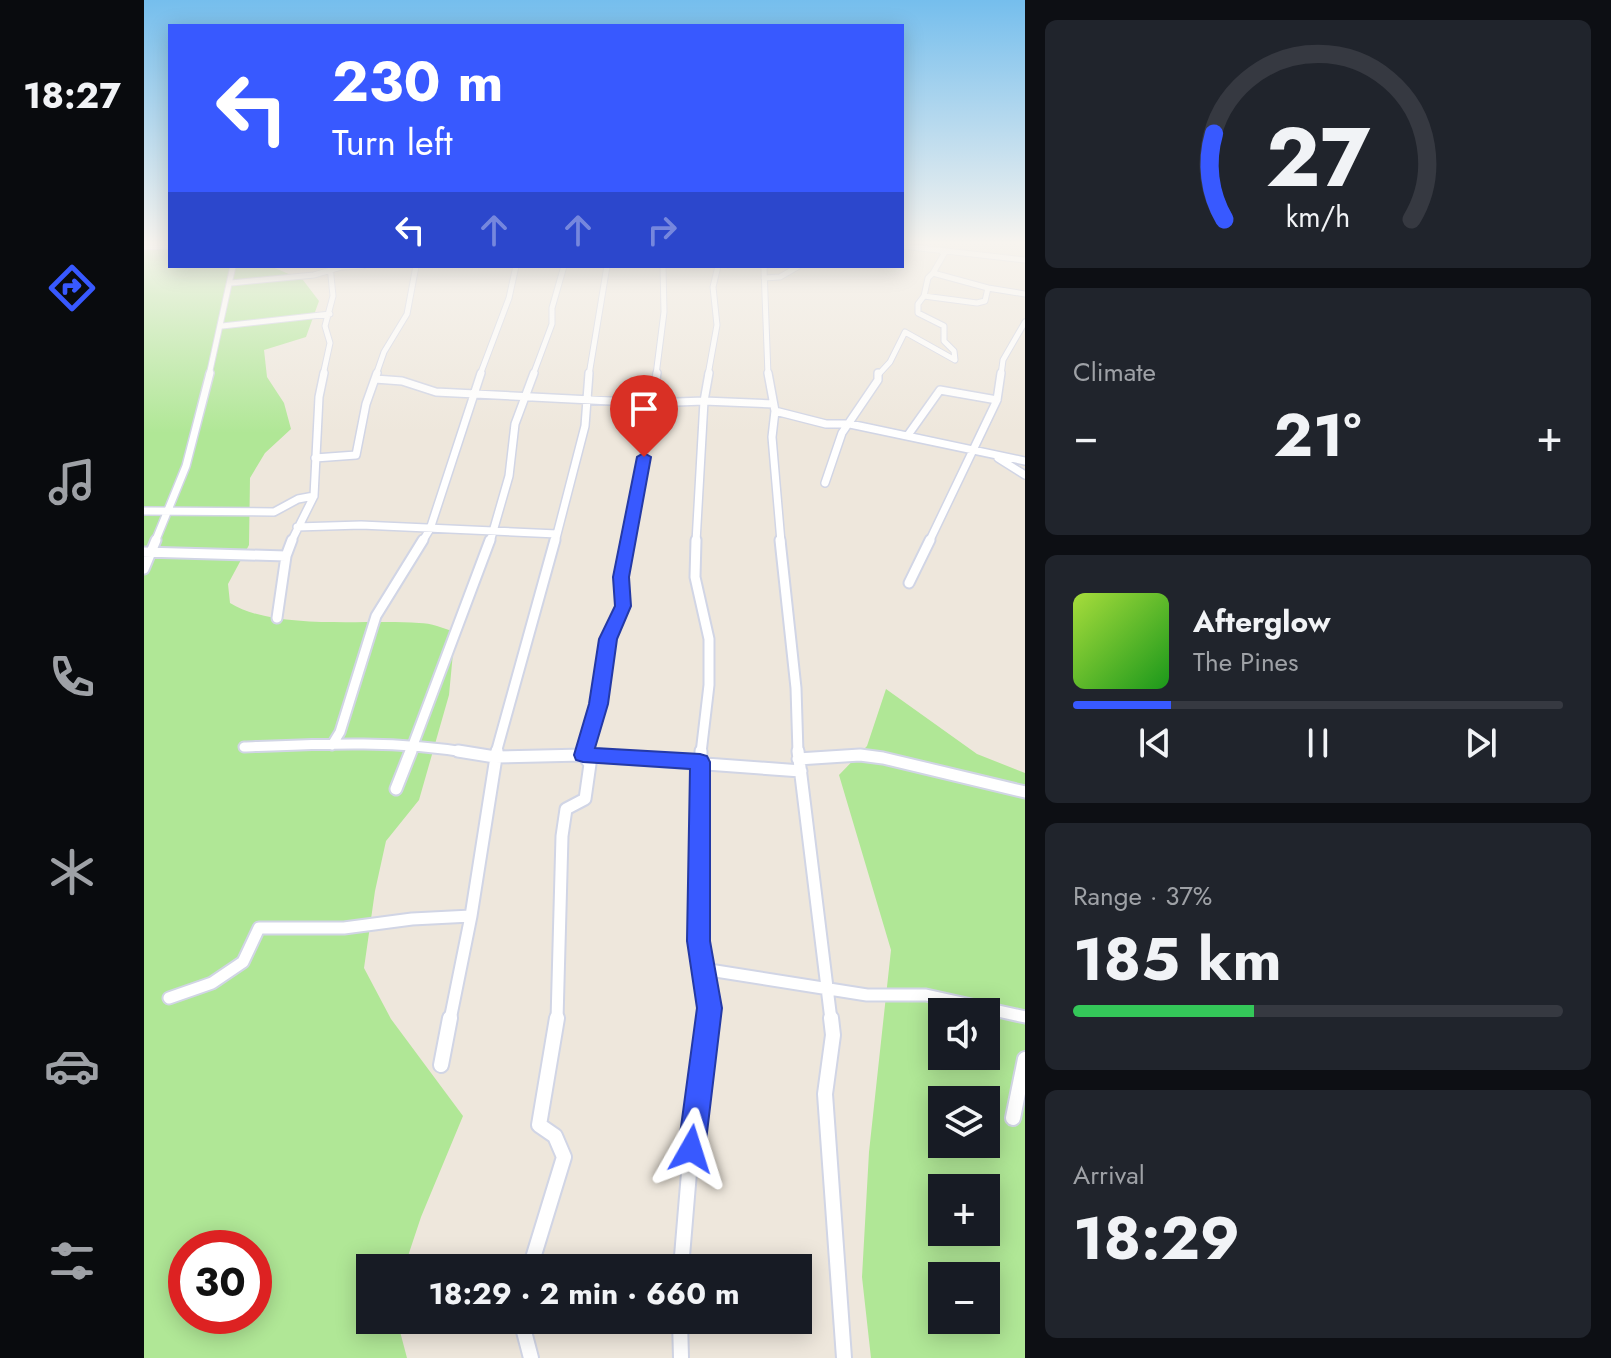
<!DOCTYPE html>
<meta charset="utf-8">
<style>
:root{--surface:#171b24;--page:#20242c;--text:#f1f3f6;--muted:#9ea1a6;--line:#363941;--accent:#3859ff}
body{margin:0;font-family:Jost,sans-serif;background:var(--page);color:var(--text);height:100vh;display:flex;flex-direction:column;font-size:30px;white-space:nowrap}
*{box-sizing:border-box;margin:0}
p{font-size:26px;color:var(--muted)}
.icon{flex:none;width:44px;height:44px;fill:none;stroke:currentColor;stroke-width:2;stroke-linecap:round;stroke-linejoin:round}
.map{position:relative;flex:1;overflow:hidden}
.side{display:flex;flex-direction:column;gap:20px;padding:20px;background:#0d0f14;width:586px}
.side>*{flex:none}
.hud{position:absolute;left:24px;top:24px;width:736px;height:244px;border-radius:0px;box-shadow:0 4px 20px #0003;background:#3859ff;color:#fff;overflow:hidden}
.fabs{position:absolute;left:784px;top:998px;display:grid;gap:16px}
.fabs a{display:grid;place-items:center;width:72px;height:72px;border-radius:0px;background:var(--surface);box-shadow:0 4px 20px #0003;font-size:40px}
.speed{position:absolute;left:24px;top:1230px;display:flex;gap:16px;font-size:40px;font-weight:700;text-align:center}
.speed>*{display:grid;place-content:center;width:104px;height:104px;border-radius:50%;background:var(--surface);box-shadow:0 4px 20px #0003;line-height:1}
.speed .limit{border:12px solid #d22;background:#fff;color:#111}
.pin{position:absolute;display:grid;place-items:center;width:68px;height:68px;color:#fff;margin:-82px -34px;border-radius:50% 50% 50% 0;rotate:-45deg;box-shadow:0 0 8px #0007}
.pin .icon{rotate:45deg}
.me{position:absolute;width:88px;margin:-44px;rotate:6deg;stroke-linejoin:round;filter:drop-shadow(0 0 6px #0008)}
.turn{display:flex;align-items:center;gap:28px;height:168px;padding:0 32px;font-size:36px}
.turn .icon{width:104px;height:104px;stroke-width:2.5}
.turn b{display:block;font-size:56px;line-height:68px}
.lanes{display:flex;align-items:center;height:76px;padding:0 32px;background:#0003;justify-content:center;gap:40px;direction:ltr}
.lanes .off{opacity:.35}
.big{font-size:60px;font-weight:700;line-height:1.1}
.side .tile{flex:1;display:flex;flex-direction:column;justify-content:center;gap:12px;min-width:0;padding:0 28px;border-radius:12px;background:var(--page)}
.side .dial{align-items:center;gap:0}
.dial svg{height:208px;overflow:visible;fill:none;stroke:var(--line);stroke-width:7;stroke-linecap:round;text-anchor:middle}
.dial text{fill:var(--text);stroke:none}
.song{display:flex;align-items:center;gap:24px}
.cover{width:96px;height:96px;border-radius:12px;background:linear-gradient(135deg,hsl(80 70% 55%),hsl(120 70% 35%))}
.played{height:8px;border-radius:4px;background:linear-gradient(90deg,var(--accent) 20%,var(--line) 20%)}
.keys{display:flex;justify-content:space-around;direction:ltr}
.heat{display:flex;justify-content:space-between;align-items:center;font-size:44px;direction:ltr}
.charge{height:12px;border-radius:6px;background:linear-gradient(90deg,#34c759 37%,var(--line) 0)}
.trip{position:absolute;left:212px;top:1254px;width:456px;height:80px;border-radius:0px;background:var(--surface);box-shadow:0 4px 20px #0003;font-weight:700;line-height:80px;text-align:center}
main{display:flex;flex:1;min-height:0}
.dock{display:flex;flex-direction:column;width:144px;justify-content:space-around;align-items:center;background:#090b0e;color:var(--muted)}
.dock .icon{width:56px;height:56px}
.dock .current{color:var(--accent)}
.dock b{font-size:36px;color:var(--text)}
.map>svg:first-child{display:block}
.green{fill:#b0e796;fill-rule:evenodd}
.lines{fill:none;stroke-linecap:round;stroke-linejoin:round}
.street-far4-casing{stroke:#d1d5e5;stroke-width:7}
.street-far3-casing{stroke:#d1d5e5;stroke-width:10}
.street-far2-casing{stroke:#d1d5e5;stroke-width:13}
.street-far1-casing{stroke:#d1d5e5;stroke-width:15}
.street-casing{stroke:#d1d5e5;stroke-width:18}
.street-far4{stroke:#fff;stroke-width:5}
.street-far3{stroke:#fff;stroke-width:7}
.street-far2{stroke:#fff;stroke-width:9}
.street-far1{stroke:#fff;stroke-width:11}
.street{stroke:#fff;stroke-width:14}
.route{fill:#3859ff;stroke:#243aa6;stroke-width:2}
</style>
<main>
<nav class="dock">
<b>18:27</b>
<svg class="icon current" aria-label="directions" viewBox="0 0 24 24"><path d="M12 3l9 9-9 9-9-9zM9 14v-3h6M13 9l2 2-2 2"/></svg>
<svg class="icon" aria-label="music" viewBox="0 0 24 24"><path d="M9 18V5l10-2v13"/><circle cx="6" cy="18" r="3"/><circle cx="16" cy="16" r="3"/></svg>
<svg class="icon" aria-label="phone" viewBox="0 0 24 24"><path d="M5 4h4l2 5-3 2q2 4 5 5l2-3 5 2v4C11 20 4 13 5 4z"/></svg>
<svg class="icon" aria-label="climate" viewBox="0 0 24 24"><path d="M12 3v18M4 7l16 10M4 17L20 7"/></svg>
<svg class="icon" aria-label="car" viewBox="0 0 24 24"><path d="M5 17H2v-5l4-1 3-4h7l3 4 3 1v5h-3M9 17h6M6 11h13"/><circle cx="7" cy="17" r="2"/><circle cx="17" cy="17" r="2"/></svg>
<svg class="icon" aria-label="filters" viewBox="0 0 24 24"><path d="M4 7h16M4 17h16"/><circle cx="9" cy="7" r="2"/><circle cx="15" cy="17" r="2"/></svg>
</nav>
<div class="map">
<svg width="881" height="1358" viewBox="0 0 881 1358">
<rect width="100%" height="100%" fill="#eee7dc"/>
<!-- green -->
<path class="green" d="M0,243H26V266H126L159,280L175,301L162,337L120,350L123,377L140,403L147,429L121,453L106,478L105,545L84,584L86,603C131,631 222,619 275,623C287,623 299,628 311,632L305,695L275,800L242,841L231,891L220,968L247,1019L319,1116L277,1217L260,1268H226V1320H253L263,1358H0ZM42,1248H110V1316H42Z
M742,689L833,754L881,773V1358H727L718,1277L725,1152L747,950L695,775L723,746ZM798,1012H842V1056H798ZM798,1100H842V1144H798ZM798,1188H842V1232H798ZM798,1276H842V1320H798Z"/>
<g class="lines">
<defs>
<path id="street-far4" d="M758,246L881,260
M0,247L26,246
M586,266H622
M620,268L624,375
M620,278L636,277L655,266
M87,283L170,275L197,267L219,266
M844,288L881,294
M780,296L784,278L789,273
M78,326L186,314
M65,375L89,266
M179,375L186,343L181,326L189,296L186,266
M232,375L240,352L263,314L272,266
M336,375L365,298L372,266
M389,375L408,324V308L420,266
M445,375L463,266
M512,375L520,312L519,266
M564,375L573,325L569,287L574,266
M734,375L746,362L761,332L811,360L810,351L800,341V326L774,313V304L780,296L833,303L841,301L844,288L789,273L800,254L796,250
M857,375L859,360L881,322"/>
<path id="street-far3" d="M624,373L631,411L628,437L637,542
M231,379L258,381L292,392L506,403L560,401L629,404
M631,411L682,424H706L881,461
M764,435L796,390L853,400L857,373
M171,458L212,455L222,404L233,373
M854,458L881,475
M681,483L698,433L734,380V373
M0,511L130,512L154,499L170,496
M153,527L217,525L413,534
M11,542L42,466L66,373
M147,542L170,496L175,397L180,373
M278,542L286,529L337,373
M346,542L365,476L371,424L390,373
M411,542L441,426L445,373
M486,542L513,373
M552,542L560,401L565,373
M785,542L853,400"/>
<path id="street-far2" d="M552,540L551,577L565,639V685L557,753
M636,540L652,688L654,753
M0,552L142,556
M0,569L12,540
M765,583L786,540
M133,618L142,556L148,540
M188,745L196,732L232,616L279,540
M100,747C176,744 250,740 326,753
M266,753L346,540
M352,753L411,540
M440,753L455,704L464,639L479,606L477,577L486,540"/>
<path id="street-far1" d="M314,751L351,757L439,755L657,771
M557,751L554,941L565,1008L563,1020
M654,751L687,1020
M654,759L716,755L739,758L881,792
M252,789L267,751
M559,969L723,995H782L881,1017
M25,998L68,983L99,962L115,928H200L268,919L327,916
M306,1020L327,916L353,751
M413,1020L418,836L422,809L441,799L446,764L439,755L440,751"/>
<path id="street" d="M687,1018L689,1035L681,1094L700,1358
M297,1065L306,1018
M869,1118L881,1059
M386,1268L420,1157L411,1136L395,1125L413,1018
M537,1268L547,1149L564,1018
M377,1320L387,1358
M536,1320L537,1358"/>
</defs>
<!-- street-far4 casing -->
<use href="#street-far4" class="street-far4-casing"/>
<!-- street-far3 casing -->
<use href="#street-far3" class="street-far3-casing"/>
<!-- street-far2 casing -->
<use href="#street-far2" class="street-far2-casing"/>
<!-- street-far1 casing -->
<use href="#street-far1" class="street-far1-casing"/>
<!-- street casing -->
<use href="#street" class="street-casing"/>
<!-- street-far4 -->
<use href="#street-far4" class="street-far4"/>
<!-- street-far3 -->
<use href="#street-far3" class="street-far3"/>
<!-- street-far2 -->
<use href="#street-far2" class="street-far2"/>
<!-- street-far1 -->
<use href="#street-far1" class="street-far1"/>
<!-- street -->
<use href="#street" class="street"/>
</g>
<!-- sky -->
<linearGradient id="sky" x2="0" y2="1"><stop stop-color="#75beed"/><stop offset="0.56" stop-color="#f7f4ef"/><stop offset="1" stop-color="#f7f4ef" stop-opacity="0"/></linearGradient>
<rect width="881" height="433" fill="url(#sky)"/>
<!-- route -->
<path class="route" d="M500,453L507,457L485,577L487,606L473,639L464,704L451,748L556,754L563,756L566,762V941L578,1008L561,1149L557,1159L547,1163L538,1159L534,1149L553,1008L543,941L546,769L439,762L432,760L430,755L445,704L455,639L471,606L469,577L493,457Z"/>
</svg>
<div class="fabs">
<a><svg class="icon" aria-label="sound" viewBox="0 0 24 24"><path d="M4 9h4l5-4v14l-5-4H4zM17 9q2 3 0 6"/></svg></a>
<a><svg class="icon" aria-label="layers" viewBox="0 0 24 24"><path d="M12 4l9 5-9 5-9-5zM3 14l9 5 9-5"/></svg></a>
<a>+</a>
<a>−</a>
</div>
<div class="speed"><div class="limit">30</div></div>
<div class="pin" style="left:500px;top:457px;background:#d93025"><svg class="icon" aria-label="arrive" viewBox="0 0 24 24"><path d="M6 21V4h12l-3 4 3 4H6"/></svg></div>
<svg class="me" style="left:547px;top:1149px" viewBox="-20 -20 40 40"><path d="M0-17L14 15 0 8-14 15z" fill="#3859ff" stroke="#fff" stroke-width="4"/></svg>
<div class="trip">18:29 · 2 min · 660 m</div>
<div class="hud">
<div class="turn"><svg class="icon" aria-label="left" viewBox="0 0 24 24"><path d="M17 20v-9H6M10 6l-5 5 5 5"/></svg><div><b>230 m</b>Turn left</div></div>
<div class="lanes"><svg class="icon" aria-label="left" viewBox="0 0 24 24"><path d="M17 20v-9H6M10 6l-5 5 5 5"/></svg><svg class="icon off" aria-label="ahead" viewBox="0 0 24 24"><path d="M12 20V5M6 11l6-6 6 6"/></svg><svg class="icon off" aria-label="ahead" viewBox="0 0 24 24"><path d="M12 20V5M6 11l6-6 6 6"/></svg><svg class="icon off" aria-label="right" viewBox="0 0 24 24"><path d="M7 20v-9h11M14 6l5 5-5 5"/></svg></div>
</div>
</div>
<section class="side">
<div class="tile dial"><svg viewBox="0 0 100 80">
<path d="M14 69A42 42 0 1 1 86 69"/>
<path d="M14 69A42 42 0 0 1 10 36" stroke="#3859ff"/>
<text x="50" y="56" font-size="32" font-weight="700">27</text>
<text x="50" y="72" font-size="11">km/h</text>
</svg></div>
<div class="tile"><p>Climate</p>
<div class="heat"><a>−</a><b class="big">21°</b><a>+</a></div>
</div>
<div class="tile">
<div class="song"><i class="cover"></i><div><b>Afterglow</b><p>The Pines</p></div></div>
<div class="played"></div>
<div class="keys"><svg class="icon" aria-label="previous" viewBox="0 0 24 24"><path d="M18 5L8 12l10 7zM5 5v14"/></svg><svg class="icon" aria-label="pause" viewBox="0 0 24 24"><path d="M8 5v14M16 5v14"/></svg><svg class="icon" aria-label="next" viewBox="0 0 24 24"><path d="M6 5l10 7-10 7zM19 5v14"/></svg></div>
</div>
<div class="tile"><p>Range · 37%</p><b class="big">185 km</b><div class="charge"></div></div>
<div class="tile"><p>Arrival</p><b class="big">18:29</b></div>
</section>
</main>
